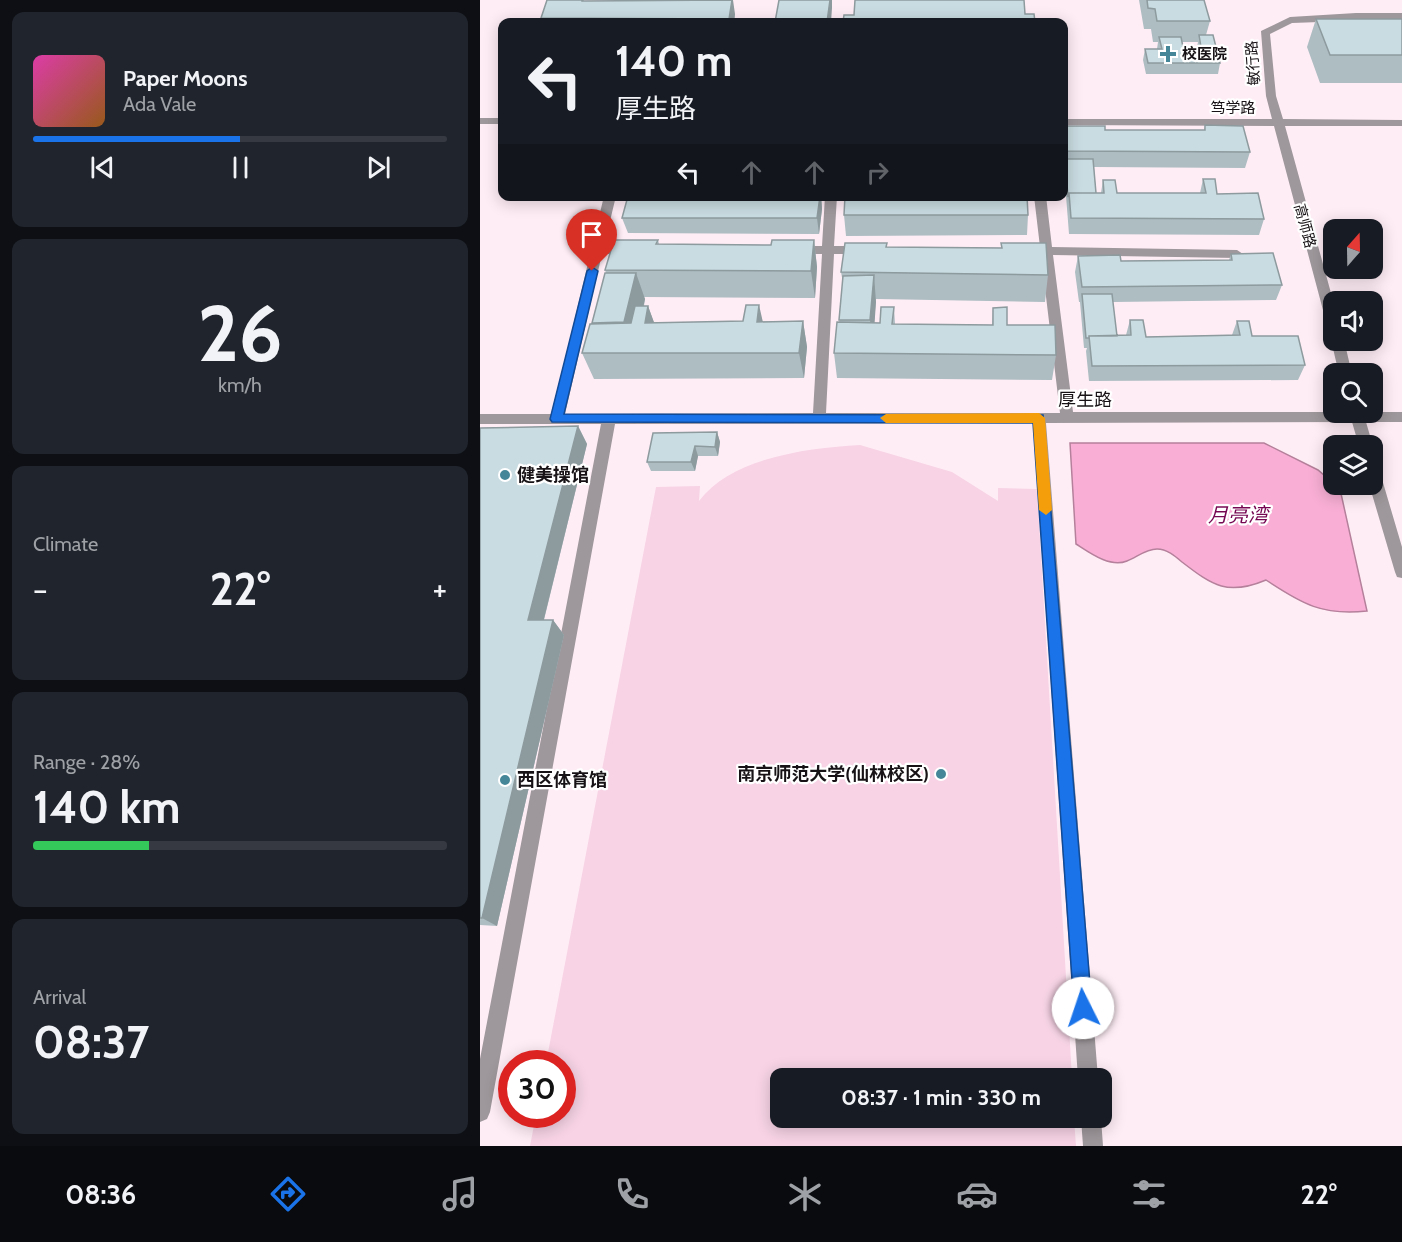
<!DOCTYPE html>
<meta charset="utf-8">
<style>
:root{--surface:#171b24;--page:#20242c;--text:#f1f3f6;--muted:#9ea1a6;--line:#363941;--accent:#1a73e8}
body{margin:0;font-family:Cabin,"Noto Sans SC",sans-serif;background:var(--page);color:var(--text);height:100vh;display:flex;flex-direction:column;font-size:22px;white-space:nowrap}
*{box-sizing:border-box;margin:0}
p{font-size:20px;color:var(--muted)}
.icon{flex:none;width:33px;height:33px;fill:none;stroke:currentColor;stroke-width:2;stroke-linecap:round;stroke-linejoin:round}
.map{position:relative;flex:1;overflow:hidden}
.details{display:flex;flex-direction:column;gap:12px;padding:12px;background:#0d0f14;width:480px}
.details>*{flex:none}
.hud{position:absolute;left:18px;top:18px;width:570px;height:183px;border-radius:12px;box-shadow:0 3px 15px #0003;background:#171b24;color:var(--text);overflow:hidden}
.needle{width:39px;rotate:20deg}
.buttons{position:absolute;left:843px;top:219px;display:grid;gap:12px}
.buttons a{display:grid;place-items:center;width:60px;height:60px;border-radius:12px;background:var(--surface);box-shadow:0 3px 15px #0003;font-size:30px}
.speed{position:absolute;left:18px;top:1050px;display:flex;gap:12px;font-size:30px;font-weight:700;text-align:center}
.speed>*{display:grid;place-content:center;width:78px;height:78px;border-radius:50%;background:var(--surface);box-shadow:0 3px 15px #0003;line-height:1}
.speed .limit{border:9px solid #d22;background:#fff;color:#111}
.pin{position:absolute;display:grid;place-items:center;width:51px;height:51px;color:#fff;margin:-62px -26px;border-radius:50% 50% 50% 0;rotate:-45deg;box-shadow:0 0 6px #0007}
.pin .icon{rotate:45deg}
.me{position:absolute;width:66px;margin:-33px;rotate:356deg;stroke-linejoin:round;filter:drop-shadow(0 0 4px #0008)}
.turn{display:flex;align-items:center;gap:21px;height:126px;padding:0 18px;font-size:27px}
.turn .icon{width:78px;height:78px;stroke-width:2.5}
.turn b{display:block;font-size:42px;line-height:51px}
.lanes{display:flex;align-items:center;height:57px;padding:0 18px;background:#0003;justify-content:center;gap:30px;direction:ltr}
.lanes .off{opacity:.35}
.big{font-size:45px;font-weight:700;line-height:1.1}
.details .card{flex:1;display:flex;flex-direction:column;justify-content:center;gap:9px;min-width:0;padding:0 21px;border-radius:12px;background:var(--page)}
.details .dial{align-items:center;gap:0}
.dial b{font-size:78px;line-height:1}
.song{display:flex;align-items:center;gap:18px}
.cover{width:72px;height:72px;border-radius:9px;background:linear-gradient(135deg,hsl(320 70% 55%),hsl(30 70% 35%))}
.played{height:6px;border-radius:3px;background:linear-gradient(90deg,var(--accent) 50%,var(--line) 50%)}
.keys{display:flex;justify-content:space-around;direction:ltr}
.heat{display:flex;justify-content:space-between;align-items:center;font-size:33px;direction:ltr}
.charge{height:9px;border-radius:4px;background:linear-gradient(90deg,#34c759 28%,var(--line) 0)}
.trip{position:absolute;left:290px;top:1068px;width:342px;height:60px;border-radius:12px;background:var(--surface);box-shadow:0 3px 15px #0003;font-weight:700;line-height:60px;text-align:center}
.tab-bar{display:flex;height:96px;justify-content:space-around;align-items:center;background:#090b0e;color:var(--muted)}
.tab-bar .icon{width:42px;height:42px}
.tab-bar .active{color:var(--accent)}
.tab-bar b{font-size:27px;color:var(--text)}
main{display:flex;flex:1;min-height:0}
.map>svg:first-child{display:block}
.green{fill:#f7d3e5}
.water{fill:#f9afd5;stroke:#b5809b;stroke-width:1.5}
.lines{fill:none;stroke-linecap:round;stroke-linejoin:round}
.minor{fill:#9e979b;fill-rule:evenodd}
.wall{fill:#adbdc2;fill-rule:evenodd}
.shaded-wall{fill:#8d9a9e}
.building{fill:#c9dce1;stroke:#8d9a9e;stroke-width:1.5}
.route{fill:#1a73e8;stroke:#114b97;stroke-width:1.5}
.slow{fill:#f59e0b}
.poi-dot{fill:#458798;stroke:#fff;stroke-width:2}
.labels{text-anchor:middle;dominant-baseline:central;stroke-width:4.5;stroke-linejoin:round;paint-order:stroke}
.far-poi-label{font-size:15px;font-weight:bold;fill:#171215;stroke:#fff;text-anchor:start}
.far-street-label{font-size:15px;fill:#171215;stroke:#fff}
.street-label{font-size:18px;fill:#171215;stroke:#fff}
.poi-label{font-size:18px;font-weight:bold;fill:#171215;stroke:#fff;text-anchor:start}
.water-label{font-size:20px;font-style:italic;fill:#750651;stroke:#fff}
</style>
<main>
<section class="details">
<div class="card">
<div class="song"><i class="cover"></i><div><b>Paper Moons</b><p>Ada Vale</p></div></div>
<div class="played"></div>
<div class="keys"><svg class="icon" aria-label="previous" viewBox="0 0 24 24"><path d="M18 5L8 12l10 7zM5 5v14"/></svg><svg class="icon" aria-label="pause" viewBox="0 0 24 24"><path d="M8 5v14M16 5v14"/></svg><svg class="icon" aria-label="next" viewBox="0 0 24 24"><path d="M6 5l10 7-10 7zM19 5v14"/></svg></div>
</div>
<div class="card dial"><b>26</b><p>km/h</p></div>
<div class="card"><p>Climate</p>
<div class="heat"><a>−</a><b class="big">22°</b><a>+</a></div>
</div>
<div class="card"><p>Range · 28%</p><b class="big">140 km</b><div class="charge"></div></div>
<div class="card"><p>Arrival</p><b class="big">08:37</b></div>
</section>
<div class="map">
<svg width="922" height="1146" viewBox="0 0 922 1146">
<rect width="100%" height="100%" fill="#ffedf5"/>
<!-- green -->
<path class="green" d="M380,445L472,472L518,501V488L557,489L592,1078H300V1118H594L596,1146H50L56,1115L82,1114V1064L66,1063L176,487L220,486L219,501C252,457 329,448 380,445Z"/>
<!-- water -->
<path class="water" d="M590,443H784L838,470L860,489L887,611C843,616 822,604 786,580C748,596 733,586 702,562C695,556 687,549 677,549C666,549 657,557 647,561C630,568 610,553 596,544Z"/>
<g class="lines">
<!-- minor -->
<path class="minor" d="M876,13H922V19L812,23L790,34L796,96L803,119L922,120V126H805L854,304V333L848,329L794,126L584,125V119H792L786,96L781,31L810,17Z
M0,118H22V124H0Z
M124,196H136L124,246H151L157,250L151,254H122L85,414L333,413L342,254H316L310,250L316,246H342L345,196H357L354,246H385L391,250L385,254H354L346,413H580L561,255H547L541,251L547,247H560L554,196H566L572,247L757,250L763,254L757,258L573,255L593,412H922V422H886L893,446L892,447L879,446L872,422L566,423L618,1078H598L553,423L135,424L10,1112L7,1119L0,1122V1059L121,424H0V414H72Z
M854,336V340H864L872,374H859L851,340Z
M892,464L899,469L922,547V578L917,577L915,572L889,484H892Z
M601,1118H621L623,1146H603Z"/>
</g>
<!-- wall -->
<path class="wall" d="M67,0H104V1L255,14L254,22H63L61,18Z
M659,0H724L730,21L726,35L740,63L738,74H666L663,60L665,49H677L678,42H673L671,29H664ZM702,42H718L717,47H703Z
M836,19H922V83H840L827,47Z
M725,125L770,152L765,168L614,167L616,193H621L623,180L637,193H720L723,179L737,194L784,219L779,235L589,234L584,170V126L625,130H724Z
M148,196H341L342,209L339,234L148,233L142,218Z
M364,215H548L547,235L366,236Z
M178,240L179,244L291,245L334,240L337,267L335,298L164,297L165,299L164,306H168L174,323L323,321L327,347L324,378L114,379L102,353L113,324L112,323L126,273L125,270Z
M407,243V247L521,248V243L568,275L565,302L396,299L394,323H400L414,307L415,324L512,325L513,308L527,325L576,355L572,380L357,378L354,353L359,323L363,283L361,272Z
M751,254L802,285L796,300L633,302L637,336L646,335L650,320L666,337L752,335L757,321L772,336L825,365L818,380L609,381L606,351L607,348H604L600,302H599L595,272L598,256L641,261L749,260Z
M98,426L107,444L64,620H73L84,635L17,926L0,925V428Z
M237,432L240,442L238,456H218L215,471H171L167,462Z"/>
<!-- shaded-wall -->
<path class="shaded-wall" d="M252,0H253L255,14L254,22H249V19Z
M350,0H352V8L351,22H347Z
M340,196H341L342,209L339,234L337,218Z
M334,240L337,267L335,298L331,271Z
M156,273L165,299L154,348L144,322Z
M394,275L396,302L393,346L390,320Z
M279,305L285,331L277,322Z
M168,306L178,333L165,323Z
M323,321L327,347L324,378L319,353Z
M98,426L107,444L60,635L48,620Z
M237,432L240,442L238,456L235,447Z
M215,446L218,456L215,471L211,462Z
M73,620L84,635L17,926L2,918Z"/>
<!-- building -->
<path class="building" d="M67,0H102V1L252,0L249,19L61,18Z
M299,0H350L347,22H295Z
M375,0H544L545,14H554L555,22H363L364,15H374Z
M667,0H724L730,21H677L675,9L668,8Z
M836,19H922V55H850Z
M719,35H733L740,63H668L665,49H682L679,37H701L703,47H721Z
M725,125L763,126L770,152L584,151V126H625V130H725Z
M585,159H613L616,193H589L588,197Z
M723,179H735L737,194L778,193L784,219L591,218L589,193H624L623,180H635L637,193H726Z
M148,196H340L337,218H142Z
M365,196H547L548,215H364Z
M134,240H178L176,244L291,245L292,240H334L331,271L125,270Z
M365,243H407L406,247L522,248L521,243H566L568,275L361,272Z
M793,253L802,285L602,287L598,256L640,255L641,261L752,260L751,254Z
M125,273H156L144,322L112,323Z
M394,275L390,320H359L363,276Z
M602,294H632L637,336H609V338H606Z
M266,305H279L277,322L323,321L319,353H102L110,324L151,323L155,306H168L165,323L263,321Z
M401,307H414L412,324L513,325V308L527,307V325H575L576,355L354,353L357,322L400,323Z
M650,320H663L666,337L760,335L757,321H769L772,336H818L825,365L612,366L609,336L651,335Z
M98,426L48,620H73L2,918H0V428Z
M237,432L235,447L215,446L211,462H167L173,433Z"/>
<!-- route -->
<path class="route" d="M112,267L118,271L84,414L563,415L612,1008L609,1014L603,1016L597,1014L594,1008L553,423L72,422L70,419L107,271Z"/>
<!-- slow -->
<path class="slow" d="M559,413L565,418L572,510L566,515L559,510L553,423H406L400,418L406,414Z"/>
<!-- markers -->
<g class="poi-dot">
<path d="M685 45h6v6h6v6h-6v6h-6v-6h-6v-6h6z"/>
<circle cx="25" cy="475" r="6"/>
<circle cx="461" cy="774" r="6"/>
<circle cx="25" cy="780" r="6"/>
</g>
<g class="labels">
<!-- far-poi labels -->
<g class="far-poi-label">
<text x="702" y="54">校医院</text>
</g>
<!-- far-street labels -->
<g class="far-street-label">
<text transform="translate(773 63) rotate(-94)">敏行路</text>
<text x="753" y="108">笃学路</text>
<text transform="translate(825 226) rotate(75)">高师路</text>
</g>
<!-- street labels -->
<g class="street-label">
<text x="605" y="400">厚生路</text>
</g>
<!-- poi labels -->
<g class="poi-label">
<text x="37" y="475">健美操馆</text>
<text x="449" y="774" text-anchor="end">南京师范大学(仙林校区)</text>
<text x="37" y="780">西区体育馆</text>
</g>
<!-- water labels -->
<g class="water-label">
<text x="758" y="515">月亮湾</text>
</g>
</g>
</svg>
<div class="buttons">
<a><svg class="needle" viewBox="-14 -14 28 28"><path d="M0-13l5 13h-10z" fill="#e53935"/><path d="M0 13l5-13h-10z" fill="#9ea1a6"/></svg></a>
<a><svg class="icon" aria-label="sound" viewBox="0 0 24 24"><path d="M4 9h4l5-4v14l-5-4H4zM17 9q2 3 0 6"/></svg></a>
<a><svg class="icon" aria-label="search" viewBox="0 0 24 24"><circle cx="10" cy="10" r="6"/><path d="M15 15l6 6"/></svg></a>
<a><svg class="icon" aria-label="layers" viewBox="0 0 24 24"><path d="M12 4l9 5-9 5-9-5zM3 14l9 5 9-5"/></svg></a>
</div>
<div class="speed"><div class="limit">30</div></div>
<div class="pin" style="left:112px;top:271px;background:#d93025"><svg class="icon" aria-label="arrive" viewBox="0 0 24 24"><path d="M6 21V4h12l-3 4 3 4H6"/></svg></div>
<svg class="me" style="left:603px;top:1008px" viewBox="-20 -20 40 40"><circle r="19" fill="#fff"/><path d="M0-13L10 11 0 6-10 11z" fill="#1a73e8"/></svg>
<div class="trip">08:37 · 1 min · 330 m</div>
<div class="hud">
<div class="turn"><svg class="icon" aria-label="left" viewBox="0 0 24 24"><path d="M17 20v-9H6M10 6l-5 5 5 5"/></svg><div><b>140 m</b>厚生路</div></div>
<div class="lanes"><svg class="icon" aria-label="left" viewBox="0 0 24 24"><path d="M17 20v-9H6M10 6l-5 5 5 5"/></svg><svg class="icon off" aria-label="ahead" viewBox="0 0 24 24"><path d="M12 20V5M6 11l6-6 6 6"/></svg><svg class="icon off" aria-label="ahead" viewBox="0 0 24 24"><path d="M12 20V5M6 11l6-6 6 6"/></svg><svg class="icon off" aria-label="right" viewBox="0 0 24 24"><path d="M7 20v-9h11M14 6l5 5-5 5"/></svg></div>
</div>
</div>
</main>
<nav class="tab-bar">
<b>08:36</b>
<svg class="icon active" aria-label="directions" viewBox="0 0 24 24"><path d="M12 3l9 9-9 9-9-9zM9 14v-3h6M13 9l2 2-2 2"/></svg>
<svg class="icon" aria-label="music" viewBox="0 0 24 24"><path d="M9 18V5l10-2v13"/><circle cx="6" cy="18" r="3"/><circle cx="16" cy="16" r="3"/></svg>
<svg class="icon" aria-label="phone" viewBox="0 0 24 24"><path d="M5 4h4l2 5-3 2q2 4 5 5l2-3 5 2v4C11 20 4 13 5 4z"/></svg>
<svg class="icon" aria-label="climate" viewBox="0 0 24 24"><path d="M12 3v18M4 7l16 10M4 17L20 7"/></svg>
<svg class="icon" aria-label="car" viewBox="0 0 24 24"><path d="M5 17H2v-5l4-1 3-4h7l3 4 3 1v5h-3M9 17h6M6 11h13"/><circle cx="7" cy="17" r="2"/><circle cx="17" cy="17" r="2"/></svg>
<svg class="icon" aria-label="filters" viewBox="0 0 24 24"><path d="M4 7h16M4 17h16"/><circle cx="9" cy="7" r="2"/><circle cx="15" cy="17" r="2"/></svg>
<b>22°</b>
</nav>
